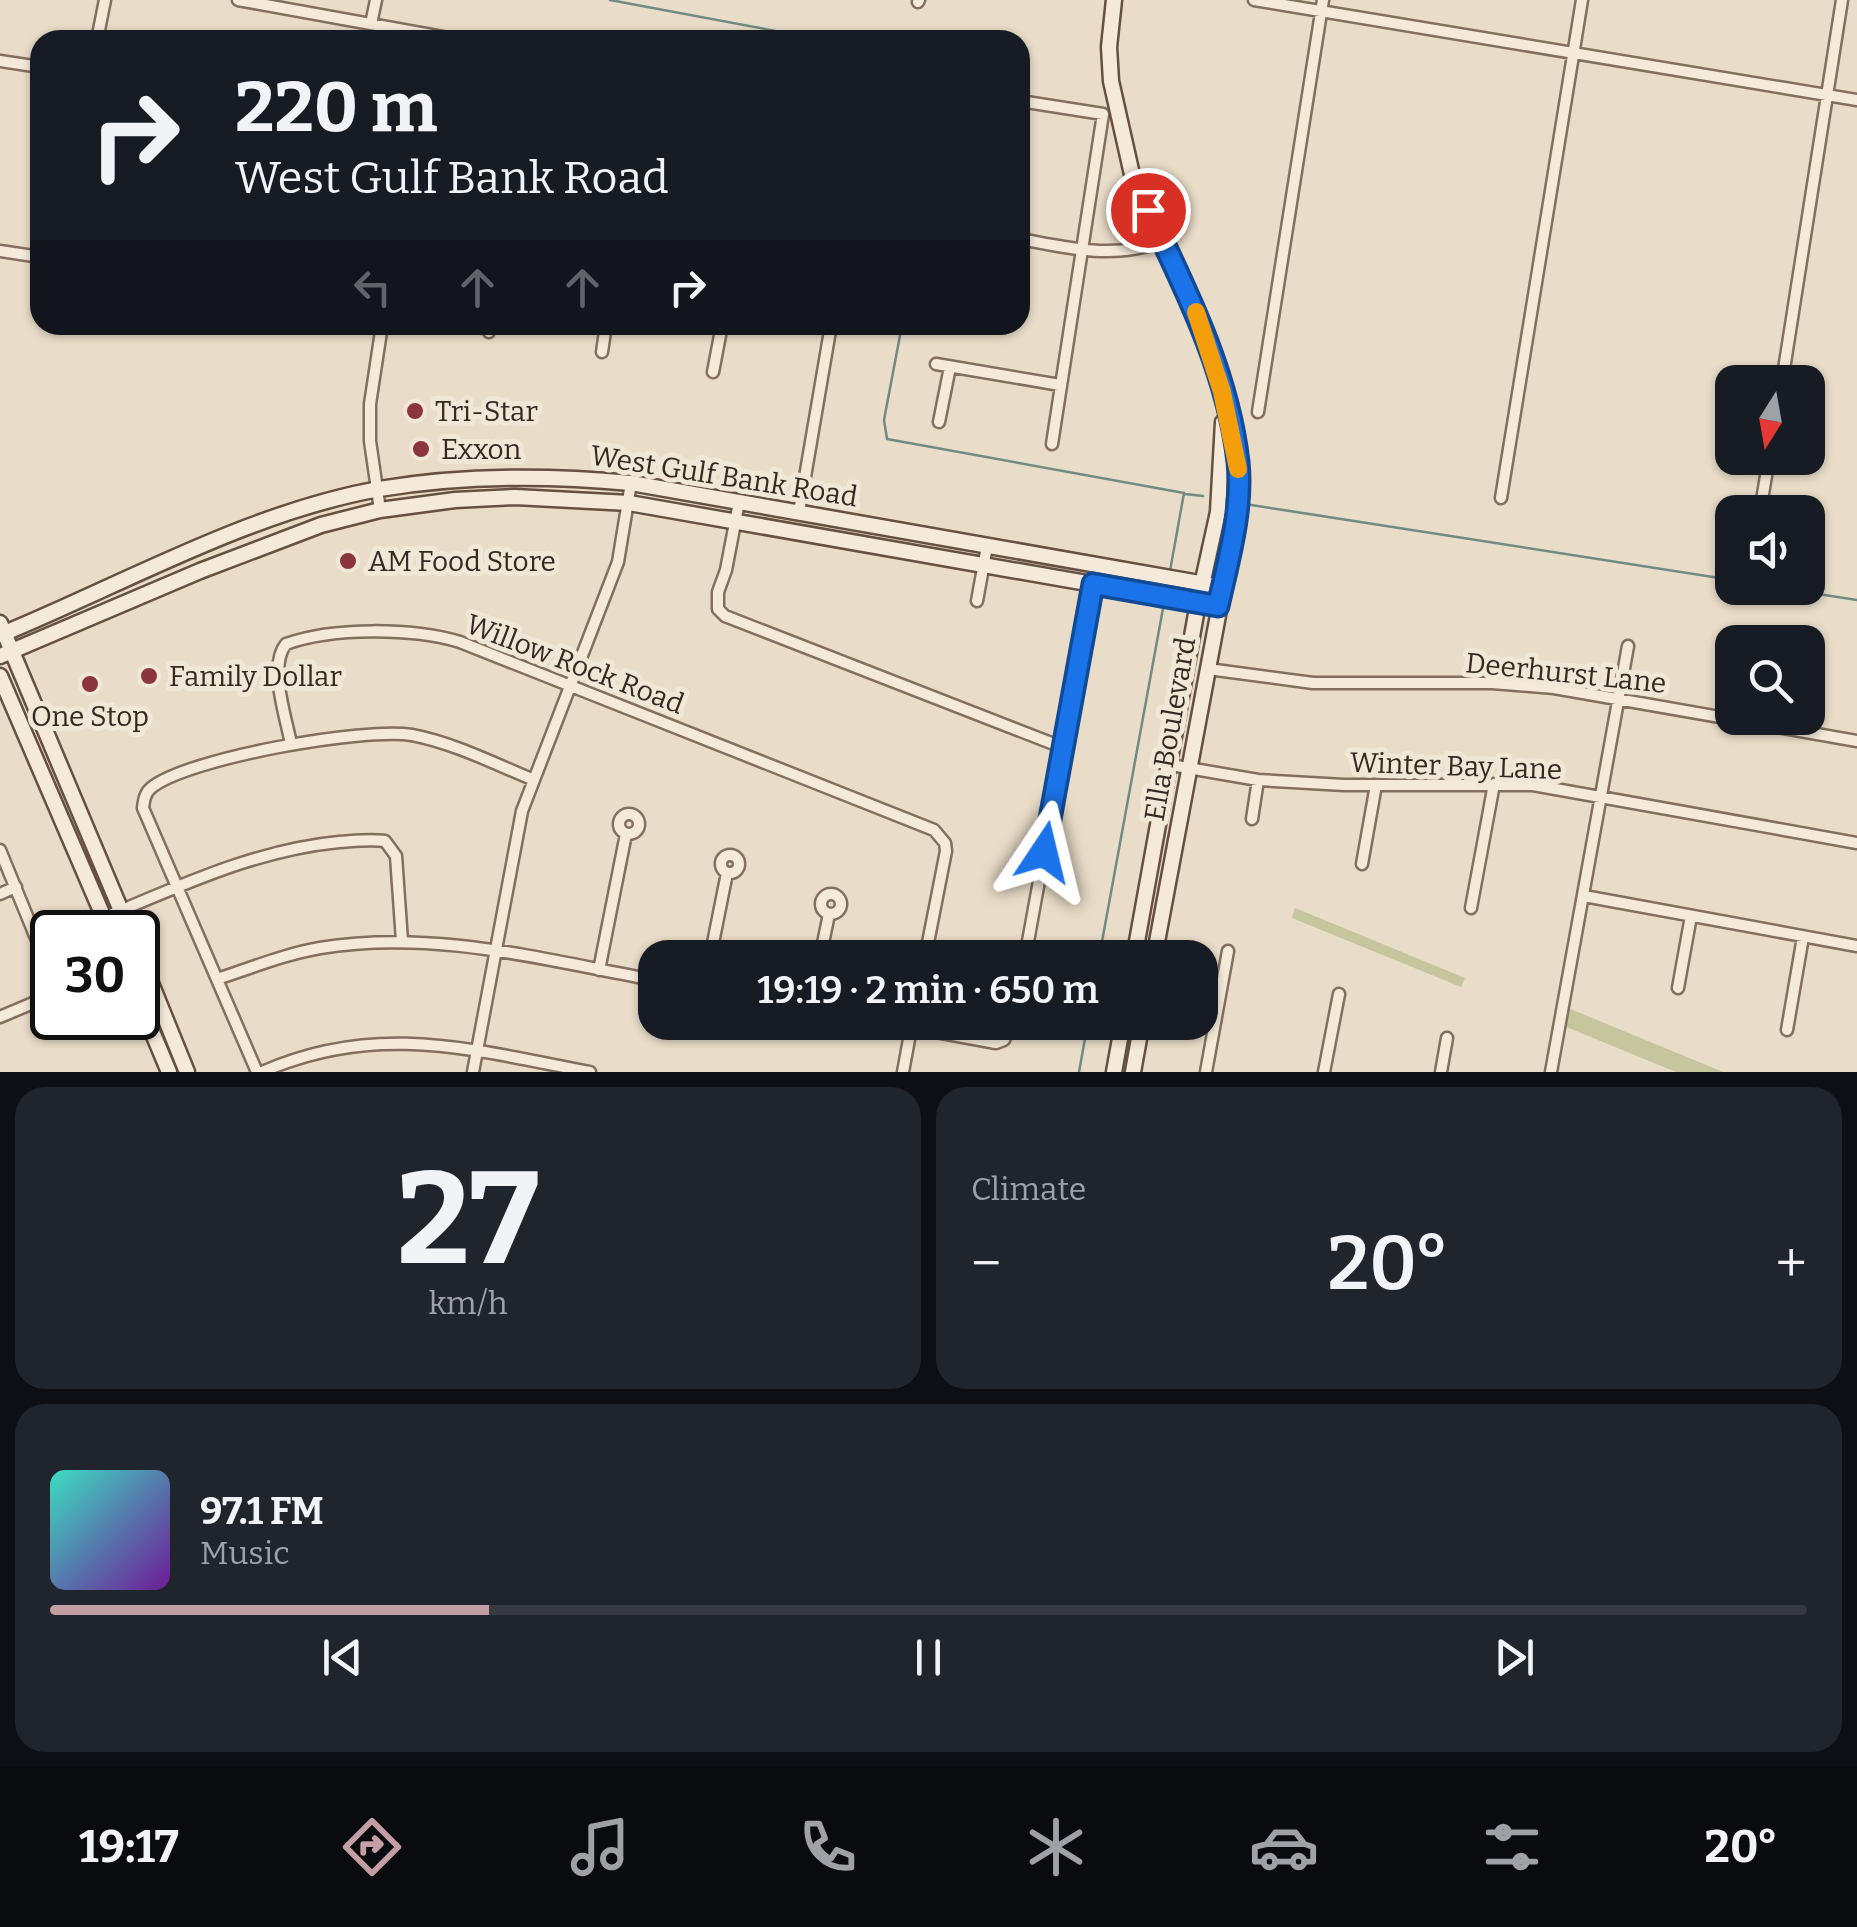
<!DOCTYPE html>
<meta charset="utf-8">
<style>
:root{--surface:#171b24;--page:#20242c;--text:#f1f3f6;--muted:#9ea1a6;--line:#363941;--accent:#c39ea4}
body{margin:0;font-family:Bitter,serif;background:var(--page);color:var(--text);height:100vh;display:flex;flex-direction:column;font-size:38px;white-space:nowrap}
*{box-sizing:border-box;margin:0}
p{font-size:32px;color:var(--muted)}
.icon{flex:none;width:55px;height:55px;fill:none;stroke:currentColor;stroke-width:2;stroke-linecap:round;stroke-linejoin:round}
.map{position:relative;height:1072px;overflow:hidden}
.sheet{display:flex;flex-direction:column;gap:15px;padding:15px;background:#0d0f14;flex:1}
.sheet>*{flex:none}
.hud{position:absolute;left:30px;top:30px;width:1000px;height:305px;border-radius:30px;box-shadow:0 2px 8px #0004;background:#171b24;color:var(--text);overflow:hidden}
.needle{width:65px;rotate:191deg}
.tools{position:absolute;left:1715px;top:365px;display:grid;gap:20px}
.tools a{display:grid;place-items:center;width:110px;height:110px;border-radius:20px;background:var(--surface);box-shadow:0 2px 8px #0004;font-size:50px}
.speed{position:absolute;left:30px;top:910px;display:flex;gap:20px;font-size:50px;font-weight:700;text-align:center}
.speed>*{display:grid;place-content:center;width:130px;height:130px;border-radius:50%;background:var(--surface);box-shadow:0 2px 8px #0004;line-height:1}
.speed .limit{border:5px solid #111;border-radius:15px;background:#fff;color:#111}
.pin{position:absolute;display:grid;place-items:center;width:85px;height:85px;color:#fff;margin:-42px;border:5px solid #fff;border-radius:50%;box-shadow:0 2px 10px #0007}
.me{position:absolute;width:110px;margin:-55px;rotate:10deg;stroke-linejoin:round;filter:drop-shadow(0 0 8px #0008)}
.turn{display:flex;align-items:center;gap:35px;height:210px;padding:0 40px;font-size:45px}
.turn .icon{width:130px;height:130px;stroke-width:2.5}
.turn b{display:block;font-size:70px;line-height:85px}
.lanes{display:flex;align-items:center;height:95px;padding:0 40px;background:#0003;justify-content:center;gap:50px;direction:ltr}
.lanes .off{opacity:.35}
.big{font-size:75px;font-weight:600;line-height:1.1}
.sheet .widget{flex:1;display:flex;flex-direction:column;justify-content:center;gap:15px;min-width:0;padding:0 35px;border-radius:30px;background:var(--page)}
.sheet .dial{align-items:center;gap:0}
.dial b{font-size:130px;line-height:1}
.song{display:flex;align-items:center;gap:30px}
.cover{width:120px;height:120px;border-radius:15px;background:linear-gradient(135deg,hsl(170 70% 55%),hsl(280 70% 35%))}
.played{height:10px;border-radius:5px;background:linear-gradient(90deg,var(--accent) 25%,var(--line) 25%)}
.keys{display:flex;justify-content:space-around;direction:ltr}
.heat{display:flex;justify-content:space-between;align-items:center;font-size:55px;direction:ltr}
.sheet .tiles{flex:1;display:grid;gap:15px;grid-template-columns:1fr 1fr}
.widget:last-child{grid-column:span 2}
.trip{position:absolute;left:638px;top:940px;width:580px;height:100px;border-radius:30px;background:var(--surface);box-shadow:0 2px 8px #0004;font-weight:600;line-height:100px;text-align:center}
.menu{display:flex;height:160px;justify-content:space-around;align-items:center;background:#090b0e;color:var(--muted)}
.menu .icon{width:70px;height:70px}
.menu .selected{color:var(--accent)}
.menu b{font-size:45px;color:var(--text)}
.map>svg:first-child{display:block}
.green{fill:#c5c69d}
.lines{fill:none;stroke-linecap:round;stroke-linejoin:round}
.stream{stroke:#708b82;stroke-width:2.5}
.street-casing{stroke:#836f5f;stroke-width:15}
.secondary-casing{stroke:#655042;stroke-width:19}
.street{stroke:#f5eada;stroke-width:10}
.secondary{stroke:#f5eada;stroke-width:14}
.route-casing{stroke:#114b97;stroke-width:25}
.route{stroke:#1a73e8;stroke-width:18}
.slow{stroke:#f59e0b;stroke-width:18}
.poi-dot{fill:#8b363f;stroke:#f1e7d7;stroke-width:4}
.labels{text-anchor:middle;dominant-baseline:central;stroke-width:10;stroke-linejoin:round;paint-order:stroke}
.poi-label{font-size:28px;fill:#352921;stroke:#f1e7d7;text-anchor:start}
.street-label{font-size:28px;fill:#352921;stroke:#f1e7d7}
</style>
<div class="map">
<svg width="1857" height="1072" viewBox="0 0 1857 1072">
<rect width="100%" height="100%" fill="#e9dcc8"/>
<!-- green -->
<path class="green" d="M1295,908L1465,978L1461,987L1292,918Z
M1568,1008L1723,1072H1676L1564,1026Z"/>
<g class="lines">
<!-- stream -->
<path class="stream" d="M610,0L824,40
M902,325L884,420L887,439L1184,493L1170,571
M1185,494L1203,496
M1245,504L1732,580
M1779,588L1857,600
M1099,958L1164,603
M1079,1072L1088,1022"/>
<defs>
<path id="street" d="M238,0L459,40
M1254,0L1857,100
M918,2L919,0
M371,24L376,0
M97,40L105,0
M0,61L40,67
M1020,101L1103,114L1052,444
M1020,239C1069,248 1114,260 1163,241
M0,251L40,257
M489,332L491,325
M602,352L606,325
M936,364L1060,385
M713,372L722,325
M1782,382L1842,0
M1258,412L1323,0
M939,422L950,367
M1501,498L1582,0
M739,502L726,570L718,592V609L725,616L1064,748
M380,510L370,441V404L382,325
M799,512L831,325
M1760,512L1769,458
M977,601L987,546
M1208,669L1313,683H1492L1554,688L1857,741
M291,744C286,717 268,666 286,644C333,627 412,628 460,642L934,830L945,843L946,851L925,958
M1171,765L1258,780L1344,785H1533L1857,843
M619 824a10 10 0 1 1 20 0a10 10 0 1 1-20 0Z
M1252,819L1258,780
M0,850L52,977
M721 864a9 9 0 1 1 18 0a9 9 0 1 1-18 0Z
M1362,864L1376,785
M0,894L16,887
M821 904a10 10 0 1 1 20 0a10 10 0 1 1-20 0Z
M1584,896L1857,946
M1471,908L1494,784
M103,918C180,886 255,850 339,842C355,841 370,839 385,841L396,856L402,941
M710,958L727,873
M820,958L829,914
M1025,958L1093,584
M599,970L626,834
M217,979C251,968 285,954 320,948C433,929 544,960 655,980
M1678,988L1691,916
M0,1017L52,995
M882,1022L996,1043L1004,1040L1012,1022
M1787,1030L1803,937
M257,1072L143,808C144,800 145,793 151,788C187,758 365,727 412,735C454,743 495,764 534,780
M262,1072C377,1021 473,1050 590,1072
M473,1072L522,811L618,562L631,483
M903,1072L912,1023
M1206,1072L1228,951
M1324,1072L1339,994
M1441,1072L1447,1038
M1551,1072L1628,646"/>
<path id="secondary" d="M1114,0L1109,47L1111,81L1133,179L1202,324L1222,391L1238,463L1236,519L1154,958
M0,623L130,932
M0,635C122,585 249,512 379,489C462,475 547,475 631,483L1222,587
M0,656L200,571L321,525L380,510L455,500L515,497L629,503L1218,606
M0,676L110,932
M138,951L187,1072
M1134,958L1198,603L1218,512L1223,422
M138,998L169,1072
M1114,1072L1123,1022
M1133,1072L1142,1022"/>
</defs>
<!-- street casing -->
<use href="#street" class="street-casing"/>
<!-- secondary casing -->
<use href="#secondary" class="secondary-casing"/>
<!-- street -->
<use href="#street" class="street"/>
<!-- secondary -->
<use href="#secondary" class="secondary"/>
</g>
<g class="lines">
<defs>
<path id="route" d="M1044,852L1093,584L1218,606C1228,561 1243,510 1238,462C1228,373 1186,290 1148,210"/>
</defs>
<!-- route casing -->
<use href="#route" class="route-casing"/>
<!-- route -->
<use href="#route" class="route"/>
<!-- slow -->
<path class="slow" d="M1196,312L1222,392L1238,469"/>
</g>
<!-- markers -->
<g class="poi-dot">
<circle cx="415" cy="411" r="10"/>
<circle cx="421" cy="449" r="10"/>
<circle cx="348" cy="561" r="10"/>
<circle cx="149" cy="676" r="10"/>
<circle cx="90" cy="684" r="10"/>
</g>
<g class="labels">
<!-- poi labels -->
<g class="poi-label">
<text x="435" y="411">Tri-Star</text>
<text x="441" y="449">Exxon</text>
<text x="368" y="561">AM Food Store</text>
<text x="169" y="676">Family Dollar</text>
<text x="90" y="716" text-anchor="middle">One Stop</text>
</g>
<!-- street labels -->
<g class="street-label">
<text transform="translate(724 476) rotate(9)">West Gulf Bank Road</text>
<text transform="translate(575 664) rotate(21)">Willow Rock Road</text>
<text transform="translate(1566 673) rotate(6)">Deerhurst Lane</text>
<text transform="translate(1170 729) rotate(-80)">Ella Boulevard</text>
<text transform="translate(1456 766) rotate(2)">Winter Bay Lane</text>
</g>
</g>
</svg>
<div class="tools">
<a><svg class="needle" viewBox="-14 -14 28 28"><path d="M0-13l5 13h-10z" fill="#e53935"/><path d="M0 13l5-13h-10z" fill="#9ea1a6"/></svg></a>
<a><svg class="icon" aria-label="sound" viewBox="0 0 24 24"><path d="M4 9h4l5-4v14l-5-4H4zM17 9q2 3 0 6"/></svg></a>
<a><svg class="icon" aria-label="search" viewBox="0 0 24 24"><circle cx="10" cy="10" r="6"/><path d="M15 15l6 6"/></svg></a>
</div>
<div class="speed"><div class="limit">30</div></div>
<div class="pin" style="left:1148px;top:210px;background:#d93025"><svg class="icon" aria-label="arrive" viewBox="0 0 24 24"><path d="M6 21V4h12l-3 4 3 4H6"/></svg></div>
<svg class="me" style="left:1044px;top:852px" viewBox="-20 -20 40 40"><path d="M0-17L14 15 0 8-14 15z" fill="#1a73e8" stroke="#fff" stroke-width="4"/></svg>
<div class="trip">19:19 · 2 min · 650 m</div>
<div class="hud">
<div class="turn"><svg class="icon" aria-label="right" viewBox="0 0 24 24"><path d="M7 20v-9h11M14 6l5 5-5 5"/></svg><div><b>220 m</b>West Gulf Bank Road</div></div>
<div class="lanes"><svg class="icon off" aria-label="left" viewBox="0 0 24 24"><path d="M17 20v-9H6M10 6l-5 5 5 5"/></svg><svg class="icon off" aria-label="ahead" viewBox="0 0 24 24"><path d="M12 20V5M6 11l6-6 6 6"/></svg><svg class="icon off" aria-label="ahead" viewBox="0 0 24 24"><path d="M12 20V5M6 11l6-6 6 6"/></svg><svg class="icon" aria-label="right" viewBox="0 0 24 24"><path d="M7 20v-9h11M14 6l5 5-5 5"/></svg></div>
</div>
</div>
<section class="sheet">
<div class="tiles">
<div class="widget dial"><b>27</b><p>km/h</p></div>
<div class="widget"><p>Climate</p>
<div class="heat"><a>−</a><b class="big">20°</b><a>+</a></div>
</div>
<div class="widget">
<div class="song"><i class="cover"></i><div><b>97.1 FM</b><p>Music</p></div></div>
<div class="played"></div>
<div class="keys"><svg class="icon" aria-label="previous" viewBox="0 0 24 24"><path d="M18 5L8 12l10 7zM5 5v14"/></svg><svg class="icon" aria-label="pause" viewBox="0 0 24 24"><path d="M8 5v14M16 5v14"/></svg><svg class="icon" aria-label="next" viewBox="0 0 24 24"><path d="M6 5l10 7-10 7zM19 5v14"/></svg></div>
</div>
</div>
</section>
<nav class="menu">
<b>19:17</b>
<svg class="icon selected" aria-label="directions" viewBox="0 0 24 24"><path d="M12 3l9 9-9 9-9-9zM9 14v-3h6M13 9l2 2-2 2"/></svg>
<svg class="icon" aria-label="music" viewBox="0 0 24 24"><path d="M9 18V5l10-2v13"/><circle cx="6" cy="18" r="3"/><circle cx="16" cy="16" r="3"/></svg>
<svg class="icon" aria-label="phone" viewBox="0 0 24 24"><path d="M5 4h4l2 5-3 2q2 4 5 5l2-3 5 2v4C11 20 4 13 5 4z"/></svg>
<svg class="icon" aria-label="climate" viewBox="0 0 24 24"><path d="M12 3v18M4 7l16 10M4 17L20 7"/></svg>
<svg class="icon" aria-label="car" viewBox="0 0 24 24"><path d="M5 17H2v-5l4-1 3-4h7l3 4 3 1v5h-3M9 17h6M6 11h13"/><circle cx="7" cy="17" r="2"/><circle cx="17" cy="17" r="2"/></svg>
<svg class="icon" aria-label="filters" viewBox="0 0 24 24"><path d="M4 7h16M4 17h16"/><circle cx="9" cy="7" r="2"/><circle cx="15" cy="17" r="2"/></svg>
<b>20°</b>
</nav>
